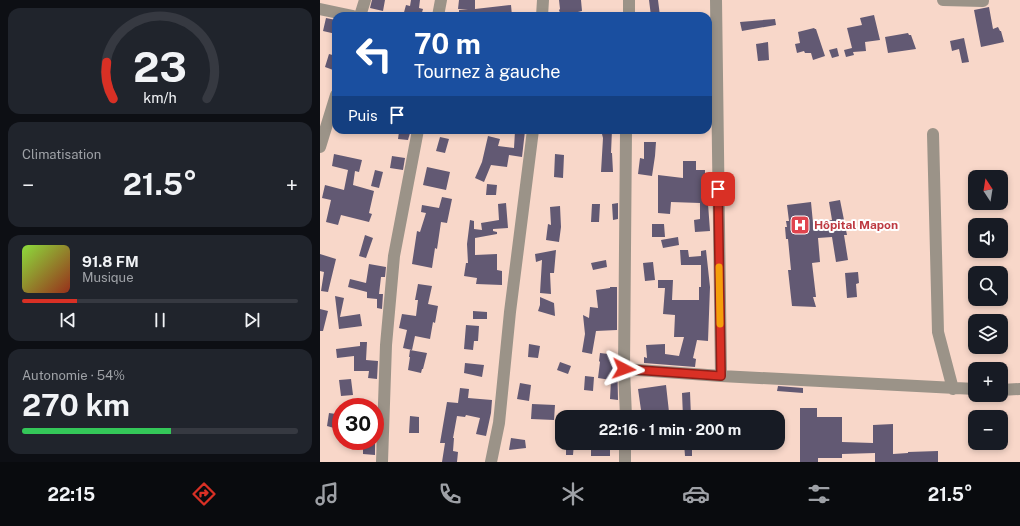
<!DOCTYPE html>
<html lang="fr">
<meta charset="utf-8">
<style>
:root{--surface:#171b24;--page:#20242c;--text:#f1f3f6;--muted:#9ea1a6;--line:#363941;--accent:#d93025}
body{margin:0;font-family:"Public Sans",sans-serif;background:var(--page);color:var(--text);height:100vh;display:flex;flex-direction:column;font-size:15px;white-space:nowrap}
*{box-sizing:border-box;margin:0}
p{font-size:13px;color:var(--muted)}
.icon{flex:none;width:22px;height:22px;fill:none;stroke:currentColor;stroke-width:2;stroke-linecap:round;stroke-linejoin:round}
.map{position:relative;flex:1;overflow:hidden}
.sheet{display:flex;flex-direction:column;gap:8px;padding:8px;background:#0d0f14;width:320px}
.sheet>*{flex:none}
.banner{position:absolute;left:12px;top:12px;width:380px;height:122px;border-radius:12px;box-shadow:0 2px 6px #0003;background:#1a4fa0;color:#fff;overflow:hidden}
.needle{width:26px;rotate:348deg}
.buttons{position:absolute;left:648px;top:170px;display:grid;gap:8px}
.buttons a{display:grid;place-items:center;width:40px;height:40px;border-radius:8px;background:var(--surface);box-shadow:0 2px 6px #0003;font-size:20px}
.speed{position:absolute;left:12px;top:398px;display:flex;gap:8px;font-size:20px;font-weight:700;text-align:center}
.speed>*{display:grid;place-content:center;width:52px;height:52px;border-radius:50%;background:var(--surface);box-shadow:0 2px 6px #0003;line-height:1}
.speed .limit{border:6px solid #d22;background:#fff;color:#111}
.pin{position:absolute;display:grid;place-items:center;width:34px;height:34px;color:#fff;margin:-17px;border-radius:8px;box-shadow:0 2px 6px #0006}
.me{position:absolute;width:44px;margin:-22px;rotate:94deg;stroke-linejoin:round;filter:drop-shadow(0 0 3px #0008)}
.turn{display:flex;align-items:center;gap:14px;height:84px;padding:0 16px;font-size:18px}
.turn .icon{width:52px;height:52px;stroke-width:2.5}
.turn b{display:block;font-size:28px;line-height:34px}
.then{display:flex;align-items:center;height:38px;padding:0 16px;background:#0003;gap:8px;font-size:15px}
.big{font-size:30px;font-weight:700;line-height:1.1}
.sheet .widget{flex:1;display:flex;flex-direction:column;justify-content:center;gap:6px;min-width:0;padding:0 14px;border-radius:12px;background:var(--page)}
.sheet .dial{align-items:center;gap:0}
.dial svg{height:104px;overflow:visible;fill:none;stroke:var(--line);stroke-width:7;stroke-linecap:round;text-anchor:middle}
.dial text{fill:var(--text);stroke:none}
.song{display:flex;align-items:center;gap:12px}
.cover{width:48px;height:48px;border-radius:6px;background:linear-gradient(135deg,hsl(90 70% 55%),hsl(10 70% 35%))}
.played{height:4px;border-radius:2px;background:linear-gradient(90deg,var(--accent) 20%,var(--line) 20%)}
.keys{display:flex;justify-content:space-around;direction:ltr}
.heat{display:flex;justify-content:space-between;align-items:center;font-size:22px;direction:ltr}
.charge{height:6px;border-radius:3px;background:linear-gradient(90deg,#34c759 54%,var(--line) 0)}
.trip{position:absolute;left:235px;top:410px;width:230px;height:40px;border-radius:12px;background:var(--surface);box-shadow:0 2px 6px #0003;font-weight:700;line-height:40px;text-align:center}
.dock{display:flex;height:64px;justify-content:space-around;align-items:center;background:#090b0e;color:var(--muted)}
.dock .icon{width:28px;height:28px}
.dock .current{color:var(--accent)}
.dock b{font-size:18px;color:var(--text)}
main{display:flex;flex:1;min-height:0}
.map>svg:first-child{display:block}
.building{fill:#625973}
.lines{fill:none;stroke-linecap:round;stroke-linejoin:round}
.minor{stroke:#9b9388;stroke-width:12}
.route-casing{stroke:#8d1f18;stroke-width:10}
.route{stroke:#d93025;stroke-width:7}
.slow{stroke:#f59e0b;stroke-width:7}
.labels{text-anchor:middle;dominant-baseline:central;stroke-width:4;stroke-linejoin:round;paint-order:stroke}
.health-label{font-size:12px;font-weight:bold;fill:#be3a42;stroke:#fff;text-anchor:start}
</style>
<main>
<section class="sheet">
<div class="widget dial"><svg viewBox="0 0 100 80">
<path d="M14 69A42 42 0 1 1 86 69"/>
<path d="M14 69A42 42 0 0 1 9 41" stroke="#d93025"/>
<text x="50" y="56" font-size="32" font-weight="700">23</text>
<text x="50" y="72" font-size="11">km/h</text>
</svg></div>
<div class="widget"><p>Climatisation</p>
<div class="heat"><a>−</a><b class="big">21.5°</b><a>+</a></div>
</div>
<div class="widget">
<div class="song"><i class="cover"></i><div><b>91.8 FM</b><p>Musique</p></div></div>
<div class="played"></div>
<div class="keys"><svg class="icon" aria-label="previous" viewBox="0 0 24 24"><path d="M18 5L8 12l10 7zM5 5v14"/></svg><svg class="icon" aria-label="pause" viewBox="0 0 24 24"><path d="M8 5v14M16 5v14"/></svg><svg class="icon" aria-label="next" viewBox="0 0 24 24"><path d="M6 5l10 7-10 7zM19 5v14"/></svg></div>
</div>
<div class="widget"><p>Autonomie · 54%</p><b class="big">270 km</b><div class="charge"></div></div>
</section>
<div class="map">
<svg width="700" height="462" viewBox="0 0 700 462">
<rect width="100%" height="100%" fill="#f8d7c9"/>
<!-- building -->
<path class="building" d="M52,0H65L63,11L50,8Z
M91,0H100L99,8L103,9L101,16H83L86,5L90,6Z
M139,0H155V9L191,5L192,16H139V10H148L138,9Z
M239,0H261L262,11L241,16L239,10L240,9Z
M329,0H338L340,16H331Z
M669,7L673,29L678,27L680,31H681L684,42L661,47L654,10Z
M554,15L560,40L545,42L546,51L533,52L534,55L526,57L524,50L532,48L527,28L542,25L540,18Z
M6,18L16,20V34L3,31Z
M455,19L456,25L422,31L420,22Z
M494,28L495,29H496L505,56L493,60L491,53H485L484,51L477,53L475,44L480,43L478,32Z
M588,33L589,35H591L596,49L568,53L565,37Z
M644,38L649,62L642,63L639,49L632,51L630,41Z
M448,42L449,60L438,61L436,44Z
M517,48L519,56L512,58L509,50Z
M9,54L16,56V71L5,67Z
M281,130H292L291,153H292L293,172H281L283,138Z
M195,131H205L202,157L189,155L187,167L171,165L164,182L155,178L162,162L168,136L180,139L178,146L194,148Z
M79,132L90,133L88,140L78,139Z
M120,137L129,139L125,153L116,151Z
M324,142H336L335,156L332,176L318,174L320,158L324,159Z
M14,154L42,160L39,172L35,171L33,185L54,191L49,213L52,214L49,222L21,215L18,225L6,222L11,200L2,198L5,185L24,190L28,170L12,166Z
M235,154L244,155L243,178L234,177Z
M72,156L85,158L83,170L70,168Z
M363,161H376V170H385V190H387L390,231L375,232L374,220L380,219V203L351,202L350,214L338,213V175L363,178Z
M107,167L130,172L126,190L103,185Z
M55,170L63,172L59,188L51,186Z
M167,184L177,185L176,195H166Z
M122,197L132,199L127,223L121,222L117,249L115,248L112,268L92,264L97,231L100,232L106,213L101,212L102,205L119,208Z
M520,200L527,235H524L528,260L516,262L512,237L498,238L500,262L492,263L496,297H493L496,307L472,306L468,270H471L468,239H466L465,227H467L466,221H469L467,205L491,202L493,223L512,220L509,202Z
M186,203L188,228L173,229V231L177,232V234L155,238V255L177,254V270L182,271V285L156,284L157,278L144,276L146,263H148L147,244L150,220L154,221V229L162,230L161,223L179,220L178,204Z
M298,203V219L293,220L292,204Z
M272,204H280L279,222H271Z
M240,206L241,227L239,242L226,240L228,224L231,225L230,207Z
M332,224H344L345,237H332Z
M45,235L53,238L46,258L39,256Z
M358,237L359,245L343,248L341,240Z
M236,250L234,273H230L231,294L220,293L222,260L216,262L215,254Z
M360,250H368L369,257L381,256V251L386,250L390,287L388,341L377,340L373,358L376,359L375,367L324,363V357L327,358L326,345L345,344V354L359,356L364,337H354L355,315L343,314L345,288H338V280H353L352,300H379V287H381V265H361Z
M0,254L16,259L8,292L1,291L4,272L0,271Z
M286,260L287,267L273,270L271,263Z
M333,262L335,280L325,281L323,263Z
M49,264L66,267L65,277H61L59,294H63L62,309L57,308V299L47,298V292L28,287L30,279L46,283Z
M538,272L539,283L536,284L537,297L527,298L525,273Z
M98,284L112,286L108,304L118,306L115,323L113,322L110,339L95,336L92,350L83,348L87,330L79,328L82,314L96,316L98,300H95Z
M290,287H297V330L276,331L272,354L262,352L265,334L263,315L269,318L270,307L278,308L276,290L290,288Z
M15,296L24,298L20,317L40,314L42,326L19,329Z
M220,297L234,303L235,316L218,311L220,305Z
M0,309L8,311L3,331H0Z
M153,311L167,312V319H153Z
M146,325L159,326L158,341H154L153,350L144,349Z
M40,342H47L46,360L58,361L57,379L48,378L49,371H34V356L17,358L16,349L40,346Z
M209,344L220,346L218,358L208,357Z
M90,350L107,353L103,369H102L101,373L88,370L90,357H89Z
M280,353L297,355L298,400L290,399L291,380L278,378L280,362L279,361Z
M240,362L251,366L248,374L237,370Z
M145,363L164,365L162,377L144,373Z
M265,376L274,377L273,391L264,390Z
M31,379L33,395L21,396L19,380Z
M200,383L211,385L209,401L197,399Z
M346,385L349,412L340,414L341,417H322L318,389Z
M458,386L483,388V393L457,391Z
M140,388L149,389L148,398L172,400L171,413L166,436L156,434L160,418L146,415L145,417L137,416L133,438H134L133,451L138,452L137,462H122L125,443H120L127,402L138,403Z
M370,392L371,417H363L362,393Z
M212,404L235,405L234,420L211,419Z
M480,408H497V417H522V442L553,443V425L573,424V454L588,453V452L618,451V462H555V453L522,454V458H498V462H480Z
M9,413L16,414L14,428L7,426Z
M90,416L99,417V433H89Z
M191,438L205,440L206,448L189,450Z
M46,441H55V455L43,454V445H46Z
M246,443H254L253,455H246Z
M364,443H372V456H365Z
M271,446H290V456H271Z"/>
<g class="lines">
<!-- minor -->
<path class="minor" d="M623,0L663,1
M0,9L33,16
M40,16L45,0
M118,16L121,0
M222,16L223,0
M309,16V0
M306,130L304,369L401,376L396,0
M613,134L618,332L633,389
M0,147L16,95
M304,369L306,417
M401,376L655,389
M681,390L700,389
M305,443V462
M62,462L66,345L74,256L98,130
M171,462L179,423L190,312L213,130"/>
</g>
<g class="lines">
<defs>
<path id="route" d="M304,369L401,376L398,189"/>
</defs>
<!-- route casing -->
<use href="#route" class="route-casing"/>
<!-- route -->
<use href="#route" class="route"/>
<!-- slow -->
<path class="slow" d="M399,267L400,324"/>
</g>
<!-- icons -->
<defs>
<symbol id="hospital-square" viewBox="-11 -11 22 22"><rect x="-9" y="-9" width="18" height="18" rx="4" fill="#e0444e" stroke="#fff"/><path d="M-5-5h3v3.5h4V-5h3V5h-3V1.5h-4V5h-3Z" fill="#fff"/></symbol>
</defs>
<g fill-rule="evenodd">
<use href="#hospital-square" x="469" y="214" width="22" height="22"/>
</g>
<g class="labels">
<!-- health labels -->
<g class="health-label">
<text x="494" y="225">Hôpital Mapon</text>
</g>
</g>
</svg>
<div class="buttons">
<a><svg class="needle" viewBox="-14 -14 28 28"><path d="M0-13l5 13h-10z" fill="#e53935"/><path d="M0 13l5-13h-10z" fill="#9ea1a6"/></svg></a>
<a><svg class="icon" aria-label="sound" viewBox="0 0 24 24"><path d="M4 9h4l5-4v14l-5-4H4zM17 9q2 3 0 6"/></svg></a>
<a><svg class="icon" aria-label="search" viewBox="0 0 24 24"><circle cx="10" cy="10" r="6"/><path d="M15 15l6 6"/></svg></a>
<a><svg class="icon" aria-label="layers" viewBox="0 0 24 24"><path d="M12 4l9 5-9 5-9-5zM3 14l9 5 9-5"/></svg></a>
<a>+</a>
<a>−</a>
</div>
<div class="speed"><div class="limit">30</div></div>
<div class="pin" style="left:398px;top:189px;background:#d93025"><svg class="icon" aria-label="arrive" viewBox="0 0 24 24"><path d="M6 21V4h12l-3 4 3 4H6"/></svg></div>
<svg class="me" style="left:304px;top:369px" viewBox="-20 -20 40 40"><path d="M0-17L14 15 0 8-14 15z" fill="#d93025" stroke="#fff" stroke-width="4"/></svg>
<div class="trip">22:16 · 1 min · 200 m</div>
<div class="banner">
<div class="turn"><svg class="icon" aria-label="left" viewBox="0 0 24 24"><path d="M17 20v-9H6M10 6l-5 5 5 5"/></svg><div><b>70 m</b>Tournez à gauche</div></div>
<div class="then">Puis<svg class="icon" aria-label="arrive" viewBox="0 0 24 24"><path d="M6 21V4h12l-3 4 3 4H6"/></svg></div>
</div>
</div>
</main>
<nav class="dock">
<b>22:15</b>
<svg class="icon current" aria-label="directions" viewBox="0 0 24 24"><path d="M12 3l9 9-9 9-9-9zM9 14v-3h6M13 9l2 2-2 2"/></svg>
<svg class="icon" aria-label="music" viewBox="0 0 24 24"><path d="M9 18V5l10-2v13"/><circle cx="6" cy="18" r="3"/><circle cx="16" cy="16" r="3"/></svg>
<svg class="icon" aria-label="phone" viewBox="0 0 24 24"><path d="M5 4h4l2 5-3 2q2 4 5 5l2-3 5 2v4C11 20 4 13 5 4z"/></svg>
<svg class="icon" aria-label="climate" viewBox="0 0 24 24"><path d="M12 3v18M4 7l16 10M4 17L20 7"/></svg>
<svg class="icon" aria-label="car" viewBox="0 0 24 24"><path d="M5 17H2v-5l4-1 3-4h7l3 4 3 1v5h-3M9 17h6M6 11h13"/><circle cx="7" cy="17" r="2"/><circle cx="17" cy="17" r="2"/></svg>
<svg class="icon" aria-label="filters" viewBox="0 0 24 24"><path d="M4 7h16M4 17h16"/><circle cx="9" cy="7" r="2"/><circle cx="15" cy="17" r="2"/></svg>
<b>21.5°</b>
</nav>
